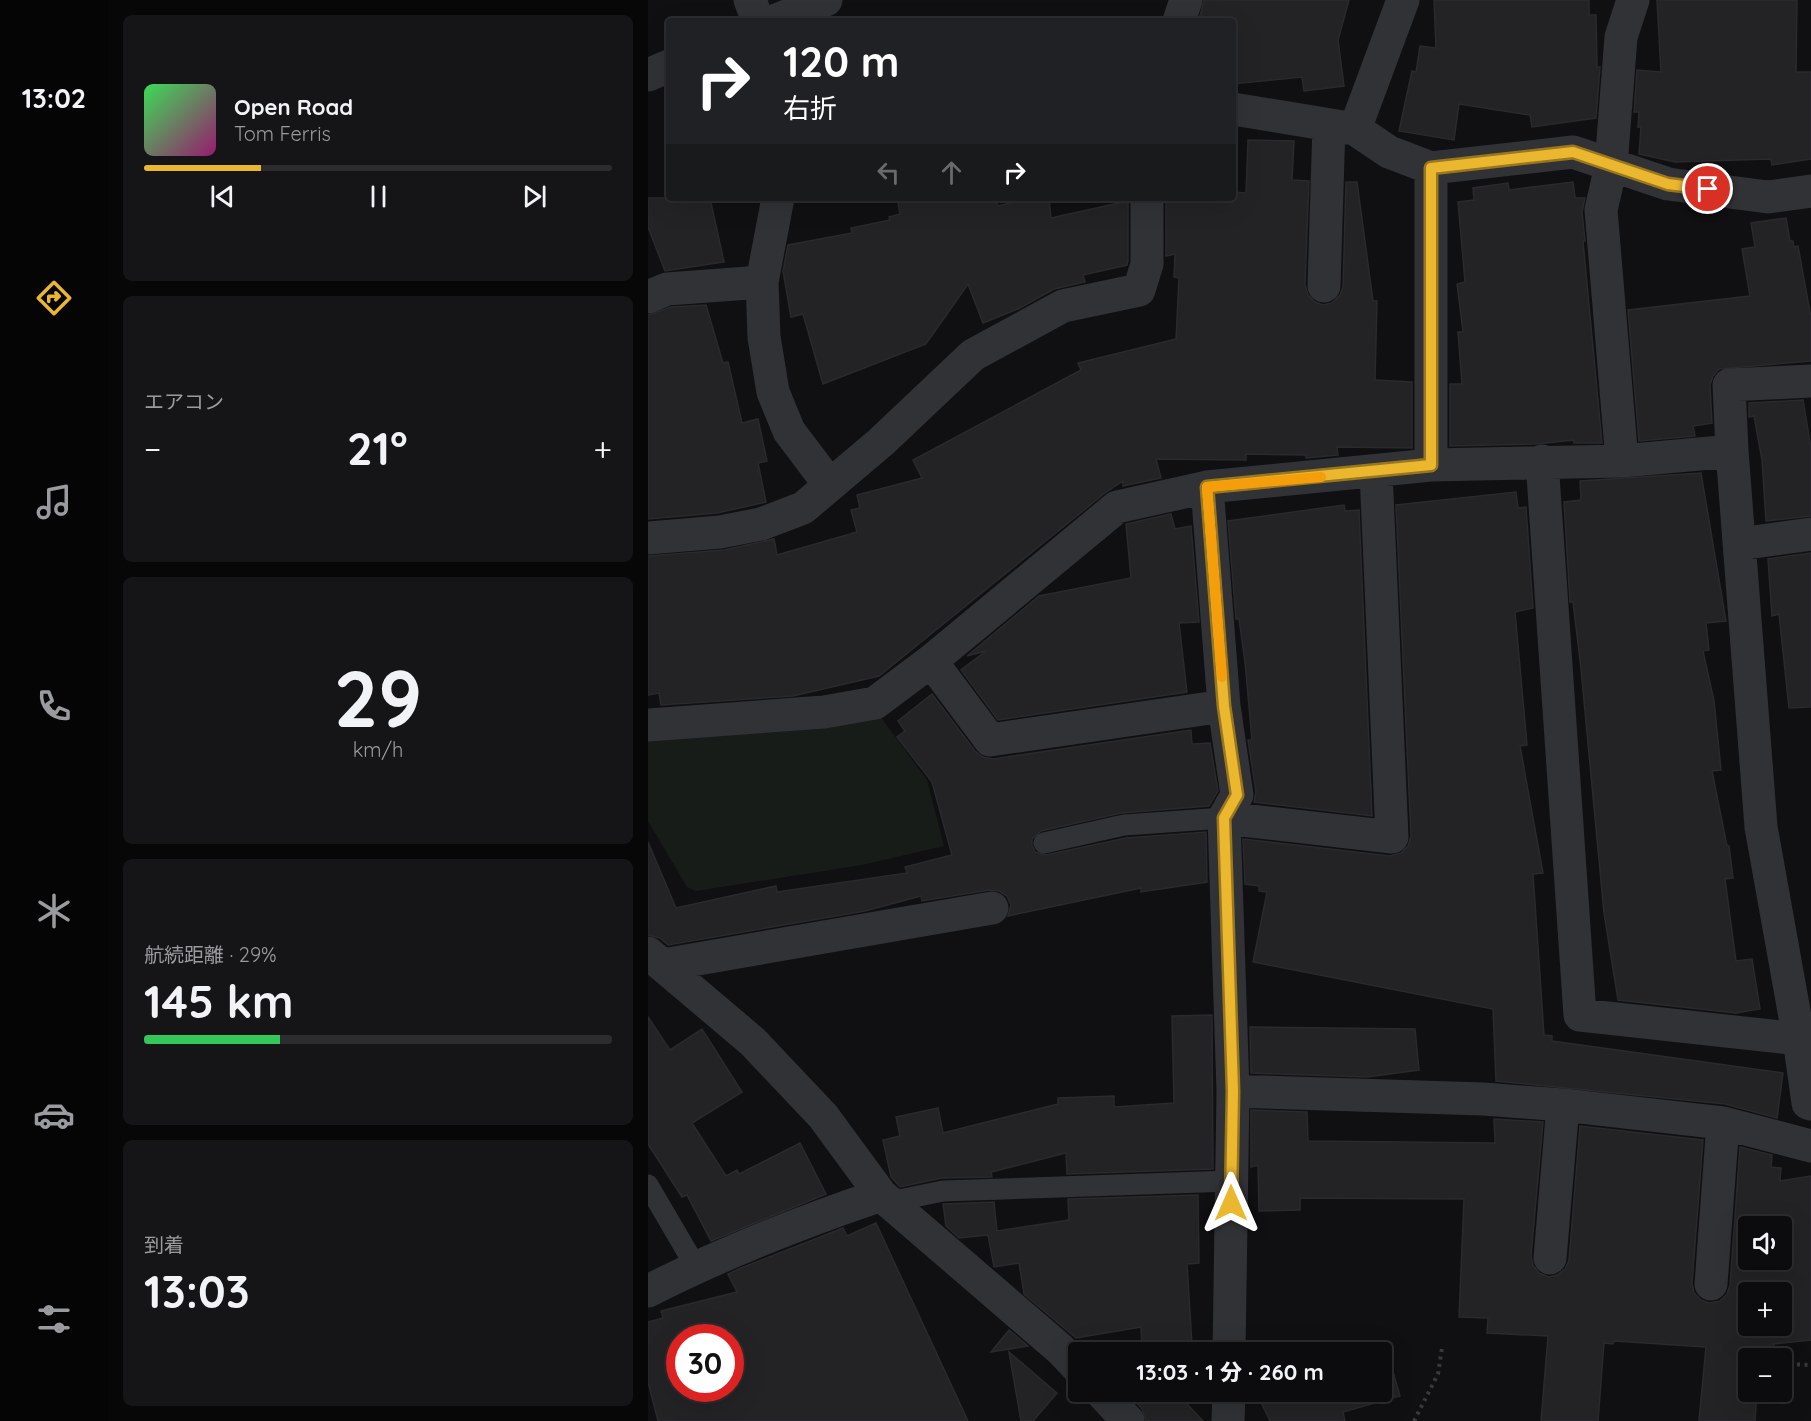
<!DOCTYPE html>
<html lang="ja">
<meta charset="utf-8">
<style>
:root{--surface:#0c0c0e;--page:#151517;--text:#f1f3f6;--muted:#9a9b9e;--line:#2c2c2e;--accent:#ebb72f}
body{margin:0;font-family:Quicksand,"Noto Sans JP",sans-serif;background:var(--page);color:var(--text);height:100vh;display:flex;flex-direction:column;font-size:22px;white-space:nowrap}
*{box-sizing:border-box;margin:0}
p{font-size:20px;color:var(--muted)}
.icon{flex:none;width:33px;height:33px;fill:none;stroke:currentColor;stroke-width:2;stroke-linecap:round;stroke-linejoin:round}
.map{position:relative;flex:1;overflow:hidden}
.panel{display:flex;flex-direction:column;gap:15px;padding:15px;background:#070708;width:540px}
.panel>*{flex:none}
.banner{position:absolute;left:18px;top:18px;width:570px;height:183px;border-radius:6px;box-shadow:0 6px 24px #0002,0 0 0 2px var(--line);background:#202124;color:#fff;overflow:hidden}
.buttons{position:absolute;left:1090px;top:1216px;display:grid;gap:12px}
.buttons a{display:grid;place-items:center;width:54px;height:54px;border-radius:6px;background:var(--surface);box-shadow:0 6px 24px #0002,0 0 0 2px var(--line);font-size:30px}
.speed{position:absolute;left:18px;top:1324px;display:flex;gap:12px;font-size:30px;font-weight:700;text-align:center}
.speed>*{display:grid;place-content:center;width:78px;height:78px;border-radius:50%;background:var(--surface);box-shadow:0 6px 24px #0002,0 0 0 2px var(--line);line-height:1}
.speed .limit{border:9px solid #d22;background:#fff;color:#111}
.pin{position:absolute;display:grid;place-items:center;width:51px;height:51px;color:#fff;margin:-26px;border:3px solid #fff;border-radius:50%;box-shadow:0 2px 6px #0007}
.me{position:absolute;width:66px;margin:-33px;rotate:0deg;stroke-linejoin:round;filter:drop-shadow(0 0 4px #0008)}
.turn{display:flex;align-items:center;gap:21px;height:126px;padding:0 18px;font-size:27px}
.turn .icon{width:78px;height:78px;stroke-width:2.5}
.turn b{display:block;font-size:42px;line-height:51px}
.lanes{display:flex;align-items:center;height:57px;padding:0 18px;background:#0003;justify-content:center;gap:30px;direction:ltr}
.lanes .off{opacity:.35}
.big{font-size:45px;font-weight:800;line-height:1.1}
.panel .widget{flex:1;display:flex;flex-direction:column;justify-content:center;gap:9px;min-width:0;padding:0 21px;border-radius:9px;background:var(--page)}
.panel .dial{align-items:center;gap:0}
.dial b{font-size:78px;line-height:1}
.song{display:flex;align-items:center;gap:18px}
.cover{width:72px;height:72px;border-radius:9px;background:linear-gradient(135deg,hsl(130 70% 55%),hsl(320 70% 35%))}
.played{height:6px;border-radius:3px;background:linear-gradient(90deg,var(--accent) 25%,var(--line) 25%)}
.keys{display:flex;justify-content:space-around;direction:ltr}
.heat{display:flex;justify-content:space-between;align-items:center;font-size:33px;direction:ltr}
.charge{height:9px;border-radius:4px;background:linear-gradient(90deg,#34c759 29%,var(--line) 0)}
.trip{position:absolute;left:420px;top:1342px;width:324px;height:60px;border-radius:6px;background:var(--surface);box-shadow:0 6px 24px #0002,0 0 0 2px var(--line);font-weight:800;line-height:60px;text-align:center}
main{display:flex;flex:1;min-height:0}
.tabs{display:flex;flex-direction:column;width:108px;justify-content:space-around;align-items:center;background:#050506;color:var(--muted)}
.tabs .icon{width:42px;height:42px}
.tabs .selected{color:var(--accent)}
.tabs b{font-size:27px;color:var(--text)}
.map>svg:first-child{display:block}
.green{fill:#171c18}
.building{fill:#232326;stroke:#2a2a2e;stroke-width:1.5;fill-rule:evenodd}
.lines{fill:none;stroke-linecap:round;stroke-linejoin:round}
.path{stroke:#37393d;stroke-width:4;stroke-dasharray:3 4.5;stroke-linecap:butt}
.lane{stroke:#313236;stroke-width:21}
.street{stroke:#313236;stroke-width:33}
.route-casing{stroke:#99771f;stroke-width:15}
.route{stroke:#ebb72f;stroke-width:10}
.slow{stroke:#f59e0b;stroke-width:10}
</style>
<main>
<nav class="tabs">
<b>13:02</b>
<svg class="icon selected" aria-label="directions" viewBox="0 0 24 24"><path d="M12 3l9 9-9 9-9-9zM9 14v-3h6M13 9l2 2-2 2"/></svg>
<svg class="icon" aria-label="music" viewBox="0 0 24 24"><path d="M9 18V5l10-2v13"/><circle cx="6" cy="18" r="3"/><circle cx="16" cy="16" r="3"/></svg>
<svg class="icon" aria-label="phone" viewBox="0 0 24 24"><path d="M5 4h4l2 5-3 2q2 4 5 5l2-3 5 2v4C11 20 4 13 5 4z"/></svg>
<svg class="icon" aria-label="climate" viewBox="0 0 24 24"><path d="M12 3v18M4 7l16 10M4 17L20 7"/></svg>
<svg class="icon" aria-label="car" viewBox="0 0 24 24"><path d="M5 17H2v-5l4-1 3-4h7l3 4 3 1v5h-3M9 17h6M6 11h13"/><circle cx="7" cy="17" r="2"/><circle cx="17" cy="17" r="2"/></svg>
<svg class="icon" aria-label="filters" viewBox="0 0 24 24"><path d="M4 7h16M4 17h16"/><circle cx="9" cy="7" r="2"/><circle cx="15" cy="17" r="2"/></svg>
</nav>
<section class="panel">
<div class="widget">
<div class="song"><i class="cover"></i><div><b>Open Road</b><p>Tom Ferris</p></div></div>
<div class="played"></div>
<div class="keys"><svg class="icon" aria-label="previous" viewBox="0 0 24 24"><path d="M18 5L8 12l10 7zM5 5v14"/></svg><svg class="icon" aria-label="pause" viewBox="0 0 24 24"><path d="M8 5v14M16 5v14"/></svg><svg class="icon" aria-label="next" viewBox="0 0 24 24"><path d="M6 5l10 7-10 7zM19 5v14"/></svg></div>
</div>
<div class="widget"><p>エアコン</p>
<div class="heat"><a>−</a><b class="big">21°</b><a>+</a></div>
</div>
<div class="widget dial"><b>29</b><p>km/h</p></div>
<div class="widget"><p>航続距離 · 29%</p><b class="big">145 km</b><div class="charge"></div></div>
<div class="widget"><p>到着</p><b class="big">13:03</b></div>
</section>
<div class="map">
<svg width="1163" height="1421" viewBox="0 0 1163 1421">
<rect width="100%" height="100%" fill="#101012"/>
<!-- green -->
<path class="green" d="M232,716L279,780L296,846L214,865L48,891L39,887L0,821V740Z"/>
<!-- building -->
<path class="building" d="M556,0H701L690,40L696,86L656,91L654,77L585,84V21H566L552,16Z
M786,0H941V15H948L949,67H952L948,118L884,127L882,115L811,104L806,140L751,131L764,71L768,72L772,46L788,48Z
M1009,0H1149L1148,72H1163V159L1124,165L1123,159L1027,162L991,154L993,127H990L991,112H986L989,70L1013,72Z
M600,140L646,141L644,180L661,181L657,285L660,295L667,302L675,305L684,303L692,295L695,287L698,182H709L725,301H729L727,380L764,382V448L689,447L690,455L658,458V455L598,454V460L508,459L513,478L475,486V481L457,493L231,676L145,696L13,705L11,693L0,695V556L76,550L126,539L129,555L209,532L203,510L212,508L209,495L274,478L265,460L433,370L430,363L528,339L531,278L526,277L527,254L518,256V198H585V192L598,193Z
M925,182L927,198H937L934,212L937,241H935L954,443H926V440L887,444L802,446V384H814L810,332H815L809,284L817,282L810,202L826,200L825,188L860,183L861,190Z
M0,198H62L76,262L17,271L0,227Z
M266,198H347L350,206L382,198H401L403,218L480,201V261L479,265L435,275L437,282L406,289L370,309L335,323L320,284L278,344L175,384L155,314L143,317L135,271L140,245L204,233L203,228L242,220L241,217L252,214L250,203Z
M1138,218L1142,241H1145L1146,247L1150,246L1163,318V361L1071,369L1065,376L1062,385L1064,423L1045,426L1047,436L991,441L980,310L1102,296L1094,249L1107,247L1103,223Z
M58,305L75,363L80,362L94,423L110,419L119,461L110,463L118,502L69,513L0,519V315L23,307Z
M1155,400L1163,448V516L1118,521L1114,460L1106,416L1101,417V403Z
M1053,473L1078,621L1058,623L1061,650L1055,651L1066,701L1073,770L1064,771L1079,846H1081L1085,878L1077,879L1088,961L1104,959L1112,1009L1088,1013L970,1000L956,913L933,669L925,602H922L916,502L933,500L932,481Z
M868,492L870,508L878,507L885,608L867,612L879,745L872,746L895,873L885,874L896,1035L904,1036V1041L1135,1073L1129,1118L1077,1104L848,1081L845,1009L605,962L619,892L611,891V886L597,884L595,839L742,856L753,853L760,846L763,836L748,505Z
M696,505L697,511L711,510L724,816L606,802L608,792L600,740H604L597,662L591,619H588L580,521Z
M523,514L527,529L543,526L551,622L531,623L539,692L350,720L313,670L338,651L319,656L391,596L483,578L478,524Z
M1163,553V707L1141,708L1131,614L1124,616L1120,559Z
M284,694L327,751L335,757L345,759L543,730L544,744L562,743L570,791L561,806L473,813L393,831L384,839V845L387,852L398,855L478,838L558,832L559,882L493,892V888L360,916L363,905L359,896L351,891L341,890L274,901L273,896L217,911L20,945L12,938L0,935V842L28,908L128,886L129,892L259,873L257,867L304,855L284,782L249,737L257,731L250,721Z
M564,1015L565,1169L419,1174L418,1153L343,1172L344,1177L294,1178L252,1187L243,1177L235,1140L252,1136L248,1117L290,1108L295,1133L410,1104V1098L466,1096V1107L526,1103L524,1016Z
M0,1017L22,1050L54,1029L94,1092L44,1123L78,1176L89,1170L91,1174L152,1143L178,1194L63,1241L39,1195L34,1197L0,1144Z
M602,1027L767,1029L771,1070L719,1077L603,1073Z
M603,1110L659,1112L660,1141L847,1143L846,1119L895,1122L883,1256L885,1265L891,1273L901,1277L909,1275L917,1269L921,1260L932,1126L1055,1140L1044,1283L1046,1293L1053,1300L1061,1303L1072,1301L1079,1294L1082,1285L1092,1147L1124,1155L1123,1167L1133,1168L1132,1181L1163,1176V1340L1126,1344V1353H1113V1359H1101V1392H1109L1107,1421H1051L1058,1347L966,1341L965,1344L956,1343L950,1421H893L900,1336L839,1333L840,1318L811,1317L816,1199L652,1198V1210L611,1211L610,1165L603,1167ZM1101,1227H1134V1260H1101ZM1101,1293H1134V1326H1101Z
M550,1195L551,1263L539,1264L544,1345L494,1347L493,1327L428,1338L376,1294L371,1263L346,1267L340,1235L311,1238L298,1226L295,1204L346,1202L349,1231L421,1220L420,1199Z
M228,1223L320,1421H10L0,1382V1322L15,1318L13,1311L89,1292L80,1274L93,1268L195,1228L199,1236ZM32,1338H82V1389H32Z
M361,1330L380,1346L343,1352Z
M739,1351L752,1396L695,1412L697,1421H622L608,1392H734V1353H730Z
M361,1352L409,1393L385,1421H373Z
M496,1392H528L555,1421H498L494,1409L487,1401Z"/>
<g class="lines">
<!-- path -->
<path class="path" d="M1134,1364L1163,1365
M766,1421L790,1374L794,1348"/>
<!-- lane -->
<path class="lane" d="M396,843L476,825L576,818
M0,1185L48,1267
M241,1202L295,1191L583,1181"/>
<!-- street -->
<path class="street" d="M102,0L110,21
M126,21L178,0
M531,21L538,0
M0,75L21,66
M585,109L707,129L741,152L783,168L925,152L1020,184L1120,197L1163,191
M707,129L755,0
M783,168V465
M130,198L114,282L116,337L125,392L141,431L181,484
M676,286L681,125
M0,297L19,289L114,282
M1163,381L1081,385L1084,451L1113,827L1151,1039L1160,1103L1163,1104
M894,461L932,1015L1151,1039
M974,461L953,210L963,166L973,37L985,0
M559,487L576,706L589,795L576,818L585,1091L581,1353
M0,538L72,532L113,524L155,508L233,442L325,355L415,306L491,290L499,264V198
M1091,544L1163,534
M283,661L342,740L576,706
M0,725L176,712L227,703L283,661L469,507L559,487L783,465L974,461L1084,451
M576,818L744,837L728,472
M0,953L105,1042L175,1116L233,1195L412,1349L430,1368
M15,965L344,908
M585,1091L835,1099L915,1105L1075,1123L1163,1146
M902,1258L915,1105
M1063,1284L1075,1123
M0,1291C75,1253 153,1222 233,1195
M453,1392L480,1421
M580,1421L581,1392"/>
</g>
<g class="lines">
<defs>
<path id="route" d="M583,1203L585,1091L576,818L589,795L576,706L559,487L783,465V168L925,152L1020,184L1060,189"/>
</defs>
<!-- route casing -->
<use href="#route" class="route-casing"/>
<!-- route -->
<use href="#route" class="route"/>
<!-- slow -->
<path class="slow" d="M574,677L559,487L673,477"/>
</g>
</svg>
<div class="buttons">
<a><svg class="icon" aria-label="sound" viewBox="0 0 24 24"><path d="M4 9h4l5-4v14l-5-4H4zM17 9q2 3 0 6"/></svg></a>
<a>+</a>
<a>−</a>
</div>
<div class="speed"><div class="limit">30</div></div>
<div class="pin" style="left:1060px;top:189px;background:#d93025"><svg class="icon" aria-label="arrive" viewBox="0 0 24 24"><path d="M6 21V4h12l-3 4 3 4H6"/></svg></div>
<svg class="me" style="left:583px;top:1203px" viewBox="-20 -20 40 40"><path d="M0-17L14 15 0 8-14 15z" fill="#ebb72f" stroke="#fff" stroke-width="4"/></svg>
<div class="trip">13:03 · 1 分 · 260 m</div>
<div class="banner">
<div class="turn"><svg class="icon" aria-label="right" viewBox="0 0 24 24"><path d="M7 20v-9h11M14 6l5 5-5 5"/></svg><div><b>120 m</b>右折</div></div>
<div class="lanes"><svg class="icon off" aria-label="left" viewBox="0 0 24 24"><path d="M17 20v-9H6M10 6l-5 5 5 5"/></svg><svg class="icon off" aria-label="ahead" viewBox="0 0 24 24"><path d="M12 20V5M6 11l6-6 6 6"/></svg><svg class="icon" aria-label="right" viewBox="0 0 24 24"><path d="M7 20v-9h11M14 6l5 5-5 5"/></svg></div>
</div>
</div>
</main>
